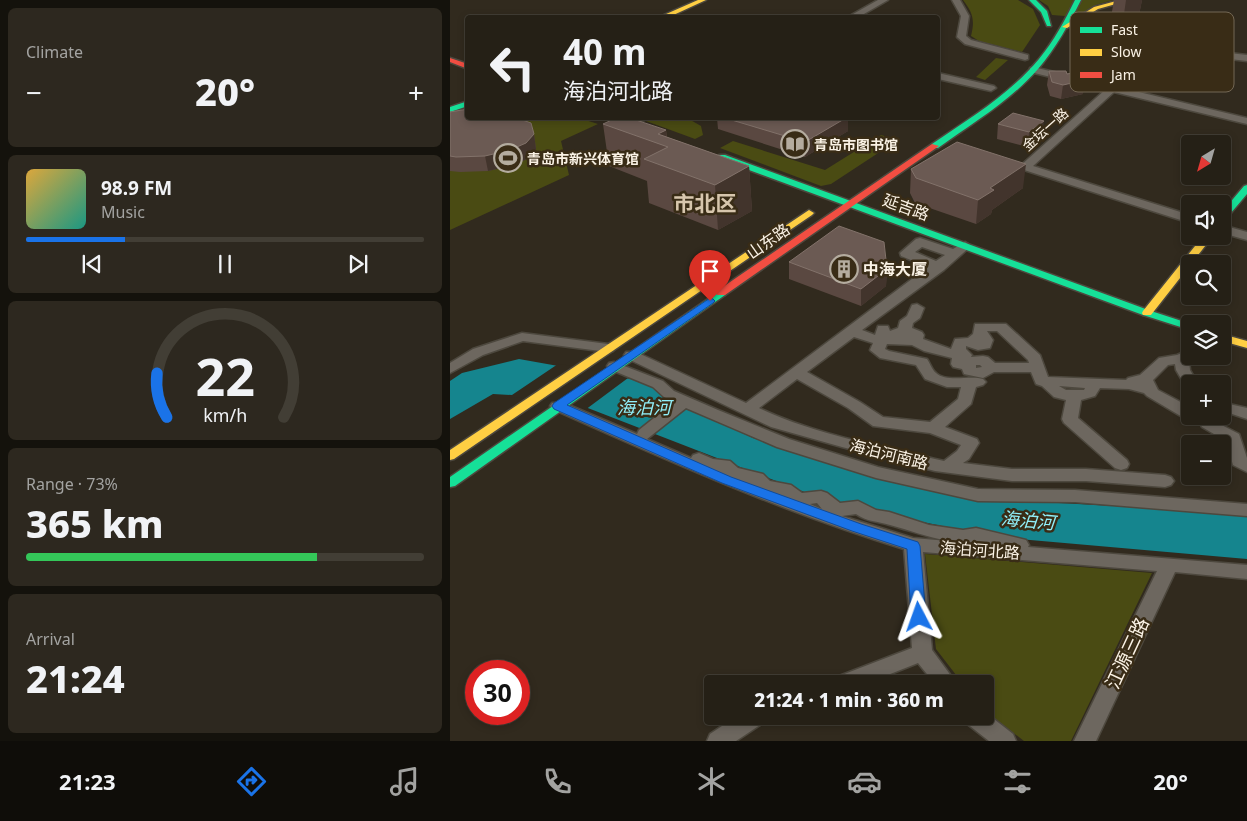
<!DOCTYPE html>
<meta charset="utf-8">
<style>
:root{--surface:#252016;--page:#2d281f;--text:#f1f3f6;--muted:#a3a3a1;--line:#423e35;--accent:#1a73e8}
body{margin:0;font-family:"Noto Sans","Noto Sans SC",sans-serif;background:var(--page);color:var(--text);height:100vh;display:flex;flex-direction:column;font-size:19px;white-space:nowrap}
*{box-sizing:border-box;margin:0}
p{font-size:16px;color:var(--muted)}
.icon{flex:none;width:28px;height:28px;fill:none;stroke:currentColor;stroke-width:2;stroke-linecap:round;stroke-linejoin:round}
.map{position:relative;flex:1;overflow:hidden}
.side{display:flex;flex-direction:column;gap:8px;padding:8px;background:#14120c;width:450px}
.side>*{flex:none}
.banner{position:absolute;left:15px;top:15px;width:475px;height:105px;border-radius:5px;box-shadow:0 2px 8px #0003,0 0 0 1px var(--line);background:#252016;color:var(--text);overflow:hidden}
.needle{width:32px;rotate:217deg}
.fabs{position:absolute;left:731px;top:135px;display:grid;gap:10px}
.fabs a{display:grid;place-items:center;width:50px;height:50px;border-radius:5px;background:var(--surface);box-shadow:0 2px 8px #0003,0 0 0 1px var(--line);font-size:25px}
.speed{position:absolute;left:15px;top:660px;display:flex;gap:10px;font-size:25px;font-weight:700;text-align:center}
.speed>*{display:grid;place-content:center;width:65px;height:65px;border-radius:50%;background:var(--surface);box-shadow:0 2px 8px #0003,0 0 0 1px var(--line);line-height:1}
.speed .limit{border:8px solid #d22;background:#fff;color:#111}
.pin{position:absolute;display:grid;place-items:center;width:42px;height:42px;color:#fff;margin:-51px -21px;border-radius:50% 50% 50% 0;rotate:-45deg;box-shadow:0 0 5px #0007}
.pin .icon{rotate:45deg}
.me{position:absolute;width:55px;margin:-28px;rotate:356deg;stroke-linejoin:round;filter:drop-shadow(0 0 4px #0008)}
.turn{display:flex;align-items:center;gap:18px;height:105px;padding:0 15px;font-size:22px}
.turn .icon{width:65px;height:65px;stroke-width:2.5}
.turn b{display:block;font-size:35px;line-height:42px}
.big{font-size:38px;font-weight:800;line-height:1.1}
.side .widget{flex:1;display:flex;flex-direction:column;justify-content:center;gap:8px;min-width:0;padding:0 18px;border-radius:8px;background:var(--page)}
.side .dial{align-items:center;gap:0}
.dial svg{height:130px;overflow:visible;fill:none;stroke:var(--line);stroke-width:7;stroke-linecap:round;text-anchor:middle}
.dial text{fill:var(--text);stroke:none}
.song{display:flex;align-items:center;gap:15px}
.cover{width:60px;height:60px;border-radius:8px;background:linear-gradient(135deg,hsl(40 70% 55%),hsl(170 70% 35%))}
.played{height:5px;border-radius:2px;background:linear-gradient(90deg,var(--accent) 25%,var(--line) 25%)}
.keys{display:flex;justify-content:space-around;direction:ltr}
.heat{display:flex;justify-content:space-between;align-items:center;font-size:28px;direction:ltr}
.charge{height:8px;border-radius:4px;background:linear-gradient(90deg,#34c759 73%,var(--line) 0)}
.trip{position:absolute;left:254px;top:675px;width:290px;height:50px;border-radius:5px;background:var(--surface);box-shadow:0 2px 8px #0003,0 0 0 1px var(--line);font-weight:800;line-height:50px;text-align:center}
.menu{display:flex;height:80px;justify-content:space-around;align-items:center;background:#0f0d09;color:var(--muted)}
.menu .icon{width:35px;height:35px}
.menu .current{color:var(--accent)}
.menu b{font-size:22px;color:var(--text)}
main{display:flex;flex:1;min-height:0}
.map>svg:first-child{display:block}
.green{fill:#4a4b13}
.water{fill:#15858e}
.pier{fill:#312a1e}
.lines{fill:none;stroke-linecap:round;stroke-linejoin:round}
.street-casing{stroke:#4d483e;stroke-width:3}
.fast-casing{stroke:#4d483e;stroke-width:3}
.slow-casing{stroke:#4d483e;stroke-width:3}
.jam-casing{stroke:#4d483e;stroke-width:3}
.street{fill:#6d675f;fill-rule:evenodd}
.fast{fill:#16e098;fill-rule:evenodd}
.slow{fill:#ffcf43;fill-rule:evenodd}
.jam{fill:#f24e42;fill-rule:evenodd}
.wall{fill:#5a4841}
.shaded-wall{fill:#42342c}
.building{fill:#6b5a53;stroke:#82726a}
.route{fill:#1a73e8;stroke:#114b97}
.labels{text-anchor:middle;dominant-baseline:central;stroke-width:5;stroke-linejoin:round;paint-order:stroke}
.far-street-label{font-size:14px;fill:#faf2e5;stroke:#392c16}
.far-poi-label{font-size:14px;font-weight:bold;fill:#faf2e5;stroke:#392c16;text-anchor:start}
.street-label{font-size:16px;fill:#faf2e5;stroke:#392c16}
.poi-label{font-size:16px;font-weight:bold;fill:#faf2e5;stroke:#392c16;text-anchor:start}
.water-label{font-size:18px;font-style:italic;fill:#91f0fa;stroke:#392c16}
.near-street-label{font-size:19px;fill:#faf2e5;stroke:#392c16}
.far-town-label{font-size:21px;font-weight:bold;fill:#d7c6ad;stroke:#392c16}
.key{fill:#392c16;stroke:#736754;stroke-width:1}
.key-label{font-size:14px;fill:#faf2e5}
</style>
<main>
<section class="side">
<div class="widget"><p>Climate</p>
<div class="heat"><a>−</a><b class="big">20°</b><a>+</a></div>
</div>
<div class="widget">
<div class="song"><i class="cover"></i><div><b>98.9 FM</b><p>Music</p></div></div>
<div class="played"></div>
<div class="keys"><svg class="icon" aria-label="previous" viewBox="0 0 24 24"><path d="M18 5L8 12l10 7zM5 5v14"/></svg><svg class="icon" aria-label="pause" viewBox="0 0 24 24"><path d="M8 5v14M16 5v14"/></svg><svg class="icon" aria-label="next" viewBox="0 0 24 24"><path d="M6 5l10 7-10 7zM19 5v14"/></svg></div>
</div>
<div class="widget dial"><svg viewBox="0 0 100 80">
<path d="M14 69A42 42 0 1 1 86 69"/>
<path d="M14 69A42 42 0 0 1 8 42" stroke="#1a73e8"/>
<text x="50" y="56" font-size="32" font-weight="700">22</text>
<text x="50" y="72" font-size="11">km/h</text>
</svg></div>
<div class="widget"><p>Range · 73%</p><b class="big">365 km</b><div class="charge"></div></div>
<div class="widget"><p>Arrival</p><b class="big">21:24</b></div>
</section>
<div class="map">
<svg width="797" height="741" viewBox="0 0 797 741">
<rect width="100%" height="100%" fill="#312a1e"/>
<!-- green -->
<path class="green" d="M513,0H568L583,9L590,25L572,52L529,41L521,36C525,20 523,13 513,0Z
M589,0H663L646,5L628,17L602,15L598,6Z
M546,58L558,60L535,80L526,77Z
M0,117L129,118L148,124L111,141L119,175L0,230Z
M203,118H237L251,126L253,135L245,139L196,121Z
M431,135L448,140L381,184L371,186L270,148L283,141L375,170Z
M475,554L702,573L621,741H574L535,711V684H513L486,649Z"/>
<!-- water -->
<path class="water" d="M69,359L187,380L207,388L224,401L303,438L407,472L517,498L797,513V559L547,537L388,505L112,398L43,394L0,419V381L12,373Z"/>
<!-- pier -->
<path class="pier" d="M108,364L124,366L178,378L135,410L111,401L59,397Z"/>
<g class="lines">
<defs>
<path id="street" d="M428,0H438L407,18H396Z
M502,0H510L519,16L516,36L521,40L578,55V59L575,60L515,44L507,37L511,16Z
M696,16L700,19L689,43L797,55V61L686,48L668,87L797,118V124L664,92L583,166L740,215V223L571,169L569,167L655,90L580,72V68L583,67L659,85L692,19Z
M488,73L544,86L546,88L541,91L488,79Z
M185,118H198L183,126H175L174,124Z
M772,225L797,232V240L772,233Z
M470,238L503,249L515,242L521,246L494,270L412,330L425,335L428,326H438L440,331L448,328L450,321L457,316L462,305L467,304L474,308L470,318L463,323L462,328L472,332L474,335L473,339L501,349L505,339L518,338L523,334L525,324H556L590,355L598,377L676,380L678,378L690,375L709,358L727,355L739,350L740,356H745L739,361L740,370L748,384H740V388L736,387L726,370L725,364L718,365L703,380L708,390L740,407V416H746V418H734L697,396L694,393L679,389L650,388L645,396L631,400L628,418L677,460L679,464L677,468L671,470L665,468L614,423L612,419L616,400L604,397L592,386L586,384L581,372H544L533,378L514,374L512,369L503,367L501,364L502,358L474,351L462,345L437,344L435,349L439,351L477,359C480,363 482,370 486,373C497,383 520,375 533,379L536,382L533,385L526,387L521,404L495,427L527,439L529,443L519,459L513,463L562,469H636L715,475L721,477L724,481L721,485L715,487L636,481H562L485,471L392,447L321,427L176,358L174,355L176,352H186L296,403L478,267L451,256L450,253L466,239ZM472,247L495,255L486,261L465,252ZM537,331H547L578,360L579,363H545L538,357L533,356L521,357L522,355L516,349V346L528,350L540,348L543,340ZM404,337L423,343L420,350L430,358L466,365L475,379L497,387H511L508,399L480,422L433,417L410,402L357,372ZM526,365H530L532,367L526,368ZM347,379L398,408L423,426L480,433L511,445L507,451L494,461L485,459C426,445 364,434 309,408ZM609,386L635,388L634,390H616Z
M72,333L158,344L163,345L165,348L163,351L158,352L73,341L33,355L0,373V363L23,349Z
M164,362L213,381L224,391L268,410L339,439L428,467L528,489L625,490L797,504V516L625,502L528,501L426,478L327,447L236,408L197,439L241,458L243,455L249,453L263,459L280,461L288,468L313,474L320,481L341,485L352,493L371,491L377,493L390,503L408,501L426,510L439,512L479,525L513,530L526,528L576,540L579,545L578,547L797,565V579L725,572L646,741H624L707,571L473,552L482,650L507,684H485L468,663L415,684H381L384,678L462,648L454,549C333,512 218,461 102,409L100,406L102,403H114L187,434L189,430L224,402L214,397L203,387L159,369L157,366L159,363ZM367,503L372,509L360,504ZM406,514C417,522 427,521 440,525C459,530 477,537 498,541L463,538L392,516ZM526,542L542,544L520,543Z
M779,404L797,408V419L782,414L772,419L766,418V416H772V406Z
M758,418L789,434L797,458V472L783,465L776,441L752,427L750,423L752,419Z
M535,712L563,734L566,741H539L516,723L513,716H535Z
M287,716H316L313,723L286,741H257L260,734Z"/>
<path id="fast" d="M579,0H586L597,11L601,26H597L591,12Z
M625,0H631C619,24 606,48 588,69C560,101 523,123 488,148H482V144C519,119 560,94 589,59C604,41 615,20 625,0Z
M18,101V106L0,112V107Z
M269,155H275L701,311L741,324L740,330L693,315L269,159Z
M797,185V194L775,220L772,221V212L794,186Z
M271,290L275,291L276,293L275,295L5,486L0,487V477Z"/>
<path id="slow" d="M248,0H256L217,18H207Z
M670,0H680L648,9L617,28L612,27L644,7Z
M359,210L364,213L362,215L4,459L0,460V450Z
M753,236H763L701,315H693L692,313L693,311Z
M772,334L797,341V348L772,341Z"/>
<path id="jam" d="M0,58L18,64V69L0,62Z
M482,144L489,146L275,295H267L266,293L267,291Z"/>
</defs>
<!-- street casing -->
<use href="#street" class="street-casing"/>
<!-- fast casing -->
<use href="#fast" class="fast-casing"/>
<!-- slow casing -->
<use href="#slow" class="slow-casing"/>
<!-- jam casing -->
<use href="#jam" class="jam-casing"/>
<!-- street -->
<use href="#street" class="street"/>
<!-- fast -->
<use href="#fast" class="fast"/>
<!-- slow -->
<use href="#slow" class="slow"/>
<!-- jam -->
<use href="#jam" class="jam"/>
</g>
<!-- wall -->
<path class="wall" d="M664,0H692L689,15L684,26L672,28L660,23Z
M599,71L617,74L633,94L611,99L600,96L597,85Z
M0,112L84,134L86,149L79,158L64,165L38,171L10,172L0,171Z
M264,118H398V131L355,157L268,129L267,118Z
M153,124L216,130L217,137L299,166L302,211L268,230L199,203L197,181L159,166Z
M548,124L592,135L578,147L547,139Z
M461,169L573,188L542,210L541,214L526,224L465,203L460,193Z
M339,262L437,269L436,286L411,306L339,279Z"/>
<!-- shaded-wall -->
<path class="shaded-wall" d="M676,0H692L689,15L684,26L672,28Z
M635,80L633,94L611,99L613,85Z
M396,118H398V131L355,157V142Z
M594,121L592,135L578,147L579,132Z
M216,130L220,169L218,147L208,134Z
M84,134L86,149L79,158L64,165L38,171L35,156Z
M576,164L573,188L542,210L541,214L526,224L528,200L540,188Z
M299,166L302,211L268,230L265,185Z
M437,269L436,286L411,306V289Z"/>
<!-- building -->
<path class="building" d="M599,71H616L617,74L622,73L635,80L613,85L602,82Z
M18,109V118H67L81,123L84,134L76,143L60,150L35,156L6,157L0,156V112Z
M563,113L594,121L579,132L548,124Z
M166,118H180L216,130L208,134L299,166L265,185L194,159L218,147L153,124Z
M275,118H396L355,142Z
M507,142L576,164L540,188L544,190L528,200L466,178L461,169Z
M389,226L434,242L437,269L411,289L339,262Z"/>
<!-- route -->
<path class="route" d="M260,298L263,299L265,301L263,303L117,405L281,477L411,524L468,542L470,546L476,617L474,622L469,623L464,622L461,617L457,549L402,531L272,483L104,409L102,406L104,403Z"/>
<!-- icons -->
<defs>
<symbol id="library-ring" viewBox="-11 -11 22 22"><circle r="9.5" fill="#392c16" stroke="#b4ac9f" stroke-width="1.5"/><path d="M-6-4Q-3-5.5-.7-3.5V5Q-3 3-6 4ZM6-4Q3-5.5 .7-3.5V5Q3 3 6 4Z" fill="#b4ac9f"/></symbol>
<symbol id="stadium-ring" viewBox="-11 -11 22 22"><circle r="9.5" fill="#392c16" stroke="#b4ac9f" stroke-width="1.5"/><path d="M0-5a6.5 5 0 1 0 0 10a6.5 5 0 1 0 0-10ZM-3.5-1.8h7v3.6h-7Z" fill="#b4ac9f"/></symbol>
<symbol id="building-ring" viewBox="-11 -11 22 22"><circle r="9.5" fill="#392c16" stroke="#b4ac9f" stroke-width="1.5"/><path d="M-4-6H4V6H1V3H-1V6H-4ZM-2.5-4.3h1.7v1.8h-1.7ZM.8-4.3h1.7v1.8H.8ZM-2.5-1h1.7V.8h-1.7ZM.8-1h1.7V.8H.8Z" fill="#b4ac9f"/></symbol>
</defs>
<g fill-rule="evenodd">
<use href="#library-ring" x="329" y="128" width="32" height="32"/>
<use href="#stadium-ring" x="42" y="142" width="32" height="32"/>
<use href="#building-ring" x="378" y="253" width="32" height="32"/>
</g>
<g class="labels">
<!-- far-street labels -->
<g class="far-street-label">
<text transform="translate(595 129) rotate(-42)">金坛一路</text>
</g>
<!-- far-poi labels -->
<g class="far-poi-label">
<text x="364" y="144">青岛市图书馆</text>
<text x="77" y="158">青岛市新兴体育馆</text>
</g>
<!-- street labels -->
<g class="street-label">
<text transform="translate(456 207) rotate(20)">延吉路</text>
<text transform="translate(318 241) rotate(-35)">山东路</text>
<text transform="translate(439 454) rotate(14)">海泊河南路</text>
<text transform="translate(530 550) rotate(4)">海泊河北路</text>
</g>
<!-- poi labels -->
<g class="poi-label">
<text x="413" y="269">中海大厦</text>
</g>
<!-- water labels -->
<g class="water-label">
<text x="194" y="407">海泊河</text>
<text transform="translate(578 520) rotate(5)">海泊河</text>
</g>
<!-- near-street labels -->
<g class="near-street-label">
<text transform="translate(677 653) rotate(-65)">江源三路</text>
</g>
<!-- far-town labels -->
<g class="far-town-label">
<text x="255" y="203">市北区</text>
</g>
</g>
<!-- legend -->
<rect x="620" y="12" width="164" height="80" rx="8" class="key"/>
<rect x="630" y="27" width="22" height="6" fill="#16e098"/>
<rect x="630" y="49" width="22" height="7" fill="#ffcf43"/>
<rect x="630" y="72" width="22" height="6" fill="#f24e42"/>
<g class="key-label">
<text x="661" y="35">Fast</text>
<text x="661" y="57">Slow</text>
<text x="661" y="80">Jam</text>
</g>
</svg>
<div class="fabs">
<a><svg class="needle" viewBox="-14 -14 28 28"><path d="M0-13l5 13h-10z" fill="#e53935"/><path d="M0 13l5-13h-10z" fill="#a3a3a1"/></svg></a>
<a><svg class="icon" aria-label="sound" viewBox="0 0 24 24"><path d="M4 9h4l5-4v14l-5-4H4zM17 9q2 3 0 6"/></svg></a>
<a><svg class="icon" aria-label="search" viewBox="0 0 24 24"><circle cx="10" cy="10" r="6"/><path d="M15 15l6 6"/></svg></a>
<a><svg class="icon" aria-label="layers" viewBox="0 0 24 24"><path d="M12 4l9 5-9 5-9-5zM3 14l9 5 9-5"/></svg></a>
<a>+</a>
<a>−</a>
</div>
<div class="speed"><div class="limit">30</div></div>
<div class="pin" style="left:260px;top:301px;background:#d93025"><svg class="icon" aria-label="arrive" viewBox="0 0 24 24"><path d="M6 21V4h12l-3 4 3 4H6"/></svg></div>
<svg class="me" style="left:469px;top:617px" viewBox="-20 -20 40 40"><path d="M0-17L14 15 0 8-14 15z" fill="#1a73e8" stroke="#fff" stroke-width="4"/></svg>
<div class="trip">21:24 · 1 min · 360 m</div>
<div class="banner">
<div class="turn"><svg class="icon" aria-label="left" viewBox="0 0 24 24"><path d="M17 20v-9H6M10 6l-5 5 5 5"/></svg><div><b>40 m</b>海泊河北路</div></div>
</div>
</div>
</main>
<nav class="menu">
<b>21:23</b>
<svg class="icon current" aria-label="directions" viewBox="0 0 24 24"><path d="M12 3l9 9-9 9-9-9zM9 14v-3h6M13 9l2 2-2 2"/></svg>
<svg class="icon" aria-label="music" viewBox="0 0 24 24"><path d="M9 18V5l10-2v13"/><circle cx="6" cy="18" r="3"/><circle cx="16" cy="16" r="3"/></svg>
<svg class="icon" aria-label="phone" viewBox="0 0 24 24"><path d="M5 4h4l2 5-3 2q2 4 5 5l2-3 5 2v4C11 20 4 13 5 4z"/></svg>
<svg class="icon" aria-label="climate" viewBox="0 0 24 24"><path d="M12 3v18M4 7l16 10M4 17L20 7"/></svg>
<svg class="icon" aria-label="car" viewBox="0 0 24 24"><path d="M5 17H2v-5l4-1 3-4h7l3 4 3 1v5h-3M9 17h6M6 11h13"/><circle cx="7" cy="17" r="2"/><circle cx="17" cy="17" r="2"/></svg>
<svg class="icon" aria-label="filters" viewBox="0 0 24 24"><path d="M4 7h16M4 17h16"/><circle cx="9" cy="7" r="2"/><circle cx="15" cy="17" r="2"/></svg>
<b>20°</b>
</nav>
